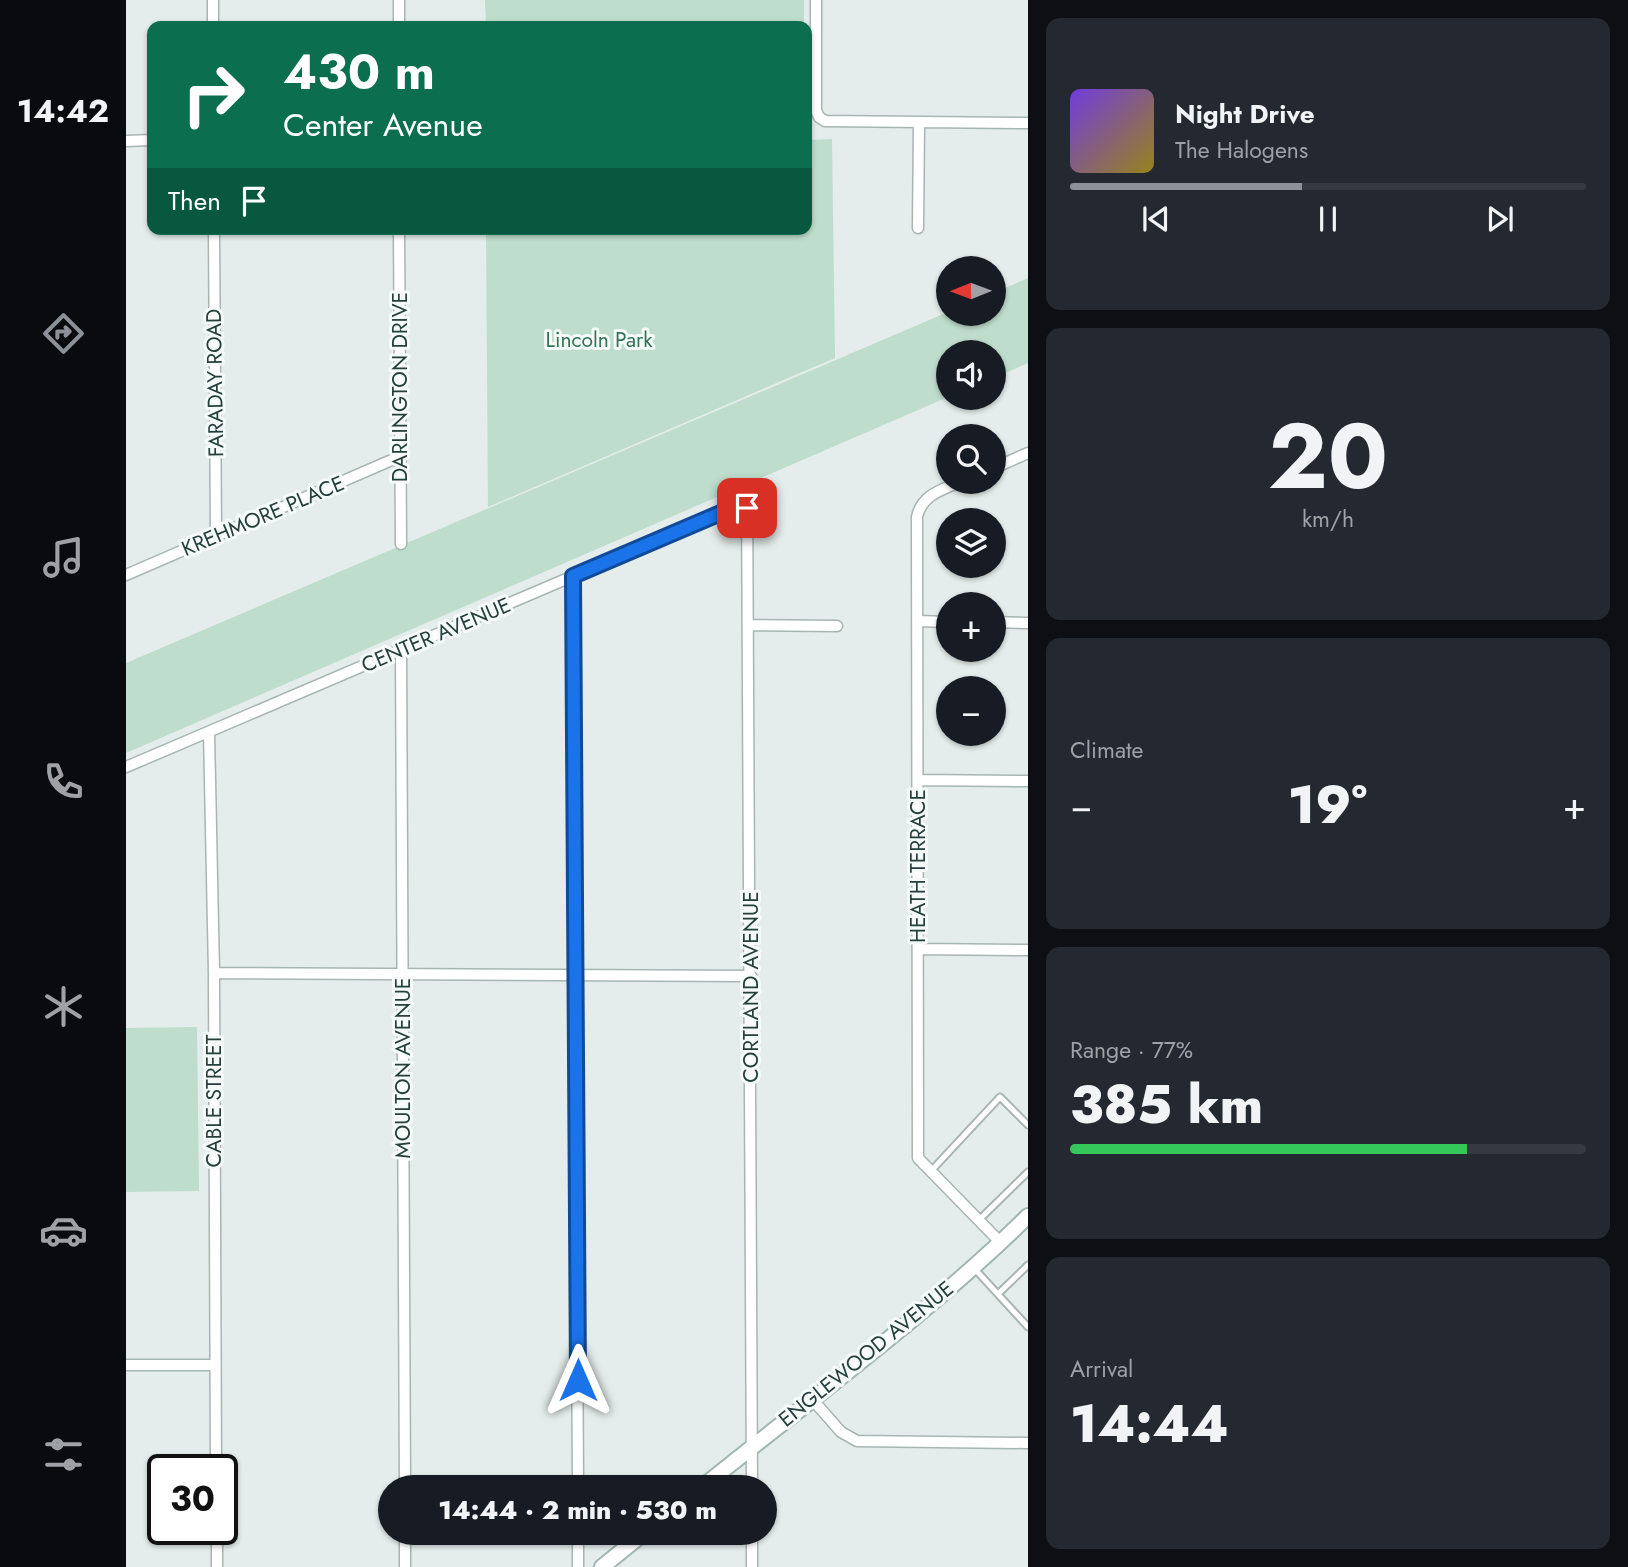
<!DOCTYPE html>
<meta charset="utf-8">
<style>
:root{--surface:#171b24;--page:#242831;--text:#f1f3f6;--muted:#9ea1a6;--line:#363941;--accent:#8c9099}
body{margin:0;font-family:Jost,sans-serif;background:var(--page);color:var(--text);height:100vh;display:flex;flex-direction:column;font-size:26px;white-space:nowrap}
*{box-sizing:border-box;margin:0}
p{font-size:23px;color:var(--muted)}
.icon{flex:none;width:38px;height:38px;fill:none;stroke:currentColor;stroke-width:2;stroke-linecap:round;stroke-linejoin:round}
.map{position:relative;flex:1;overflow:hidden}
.side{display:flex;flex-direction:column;gap:18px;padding:18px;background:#0d0f14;width:600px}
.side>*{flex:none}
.hud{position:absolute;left:21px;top:21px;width:665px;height:214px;border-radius:14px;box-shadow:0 2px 5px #0004;background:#0b6e4f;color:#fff;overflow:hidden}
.needle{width:46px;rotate:269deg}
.controls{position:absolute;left:810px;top:256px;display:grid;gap:14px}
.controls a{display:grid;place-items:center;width:70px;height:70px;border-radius:50%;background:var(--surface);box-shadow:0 2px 5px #0004;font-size:35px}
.speed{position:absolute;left:21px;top:1454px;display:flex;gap:14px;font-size:35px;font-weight:700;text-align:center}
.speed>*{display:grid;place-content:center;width:91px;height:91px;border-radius:50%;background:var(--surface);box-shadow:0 2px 5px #0004;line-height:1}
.speed .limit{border:4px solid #111;border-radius:10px;background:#fff;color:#111}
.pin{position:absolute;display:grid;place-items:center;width:60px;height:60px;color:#fff;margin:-30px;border-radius:14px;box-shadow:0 4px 10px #0006}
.me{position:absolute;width:77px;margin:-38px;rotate:0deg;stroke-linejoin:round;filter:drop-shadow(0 0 5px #0008)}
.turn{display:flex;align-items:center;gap:24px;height:147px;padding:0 21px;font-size:32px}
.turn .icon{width:91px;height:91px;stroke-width:2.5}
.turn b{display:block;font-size:49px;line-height:60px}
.then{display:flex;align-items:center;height:66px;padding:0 21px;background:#0003;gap:14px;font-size:26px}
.big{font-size:52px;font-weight:800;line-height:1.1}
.side .card{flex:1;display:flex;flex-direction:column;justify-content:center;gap:10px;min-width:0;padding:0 24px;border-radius:14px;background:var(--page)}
.side .dial{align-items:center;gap:0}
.dial b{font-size:91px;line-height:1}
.song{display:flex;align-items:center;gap:21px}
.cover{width:84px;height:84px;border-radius:10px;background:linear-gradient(135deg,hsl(260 70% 55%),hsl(50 70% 35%))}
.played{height:7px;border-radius:4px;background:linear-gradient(90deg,var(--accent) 45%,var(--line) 45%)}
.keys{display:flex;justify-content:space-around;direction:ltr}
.heat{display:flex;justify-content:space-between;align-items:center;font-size:38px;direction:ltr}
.charge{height:10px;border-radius:5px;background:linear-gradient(90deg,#34c759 77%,var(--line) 0)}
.trip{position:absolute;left:252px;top:1475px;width:399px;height:70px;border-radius:35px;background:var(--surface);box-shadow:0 2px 5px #0004;font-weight:800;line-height:70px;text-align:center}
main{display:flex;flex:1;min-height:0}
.dock{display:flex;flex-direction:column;width:126px;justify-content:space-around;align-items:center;background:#090b0e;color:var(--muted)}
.dock .icon{width:49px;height:49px}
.dock .active{color:var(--accent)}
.dock b{font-size:32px;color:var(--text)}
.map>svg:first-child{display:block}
.green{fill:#beddcc}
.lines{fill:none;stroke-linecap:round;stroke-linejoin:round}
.lane-casing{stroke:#a7b5b3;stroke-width:9}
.street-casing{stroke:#a7b5b3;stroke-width:13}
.secondary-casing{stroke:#a0b6b2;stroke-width:18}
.lane{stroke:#fff;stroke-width:5}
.street{stroke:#fff;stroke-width:10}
.secondary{stroke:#fff;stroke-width:14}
.route-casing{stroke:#114b97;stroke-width:18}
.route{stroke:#1a73e8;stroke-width:12}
.labels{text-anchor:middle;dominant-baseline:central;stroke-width:6;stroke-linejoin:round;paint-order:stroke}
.park-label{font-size:21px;fill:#2f7455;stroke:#f5faf8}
.street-label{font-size:21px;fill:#243f3c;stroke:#f5faf8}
</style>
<main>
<nav class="dock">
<b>14:42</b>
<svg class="icon active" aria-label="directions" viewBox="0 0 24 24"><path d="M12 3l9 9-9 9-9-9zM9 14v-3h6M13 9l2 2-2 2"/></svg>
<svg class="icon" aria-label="music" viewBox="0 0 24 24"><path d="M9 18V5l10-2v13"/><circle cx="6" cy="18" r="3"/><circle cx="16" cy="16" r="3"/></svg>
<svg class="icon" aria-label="phone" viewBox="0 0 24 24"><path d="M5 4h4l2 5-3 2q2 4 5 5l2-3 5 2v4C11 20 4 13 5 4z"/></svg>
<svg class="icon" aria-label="climate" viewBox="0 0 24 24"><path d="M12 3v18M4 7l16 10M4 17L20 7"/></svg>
<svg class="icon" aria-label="car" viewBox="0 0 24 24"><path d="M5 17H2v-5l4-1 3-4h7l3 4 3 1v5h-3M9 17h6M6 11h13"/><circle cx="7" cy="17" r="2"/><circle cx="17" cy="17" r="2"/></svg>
<svg class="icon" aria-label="filters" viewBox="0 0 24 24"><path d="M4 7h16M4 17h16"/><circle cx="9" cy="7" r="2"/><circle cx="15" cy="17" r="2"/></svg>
</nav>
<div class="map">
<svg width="902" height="1567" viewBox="0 0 902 1567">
<rect width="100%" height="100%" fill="#e4edeb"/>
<!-- green -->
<path class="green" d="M359,0H678V26H360Z
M706,139L709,358L362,507L360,229H681V140Z
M902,278V363L868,378V352H822V397L0,753V663L822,312L868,313V293Z
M71,1027L73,1191L0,1192V1028Z"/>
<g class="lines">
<defs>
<path id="lane" d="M805,1171L874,1097L902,1125
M853,1220L902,1172
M847,1267L902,1327
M872,1294L902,1265"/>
<path id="street" d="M87,0V26
M690,0V110L693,117L699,121L902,123
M273,26V0
M0,141L26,140
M792,228L793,123
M88,229L90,536
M273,229L275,544
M868,468L902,453
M836,481C816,490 796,494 791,517L792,1158L875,1243
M621,486L626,1488
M0,575L275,456
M447,576L452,1488
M792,621L822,622
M868,622L902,623
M623,625L711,626
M275,650L279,1488
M83,732L88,973L90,1470
M0,767L604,509L621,508
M792,780L902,781
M792,949L902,950
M88,973L625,976
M0,1365H89
M686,1399L715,1432L731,1441L902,1443
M91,1530V1567
M279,1533V1567
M452,1533V1567
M626,1533V1567"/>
<path id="secondary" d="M575,1488C685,1399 801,1315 902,1216
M476,1567L518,1533"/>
</defs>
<!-- lane casing -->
<use href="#lane" class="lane-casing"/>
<!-- street casing -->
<use href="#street" class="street-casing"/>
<!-- secondary casing -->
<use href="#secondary" class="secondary-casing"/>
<!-- lane -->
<use href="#lane" class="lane"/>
<!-- street -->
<use href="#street" class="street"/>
<!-- secondary -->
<use href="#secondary" class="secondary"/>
</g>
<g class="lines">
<defs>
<path id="route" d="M452,1380L447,576L604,509L621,508"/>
</defs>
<!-- route casing -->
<use href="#route" class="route-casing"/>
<!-- route -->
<use href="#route" class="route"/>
</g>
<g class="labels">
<!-- park labels -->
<g class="park-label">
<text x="473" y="340">Lincoln Park</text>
</g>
<!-- street labels -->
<g class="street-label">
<text transform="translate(89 383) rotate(-91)">FARADAY ROAD</text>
<text transform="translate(274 387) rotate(-90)">DARLINGTON DRIVE</text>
<text transform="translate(137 516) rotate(-23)">KREHMORE PLACE</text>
<text transform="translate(310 635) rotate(-23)">CENTER AVENUE</text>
<text transform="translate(792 866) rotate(-90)">HEATH TERRACE</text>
<text transform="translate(625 987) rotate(-90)">CORTLAND AVENUE</text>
<text transform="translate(277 1068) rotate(-90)">MOULTON AVENUE</text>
<text transform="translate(88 1101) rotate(-90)">CABLE STREET</text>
<text transform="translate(740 1354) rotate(-39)">ENGLEWOOD AVENUE</text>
</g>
</g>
</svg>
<div class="controls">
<a><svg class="needle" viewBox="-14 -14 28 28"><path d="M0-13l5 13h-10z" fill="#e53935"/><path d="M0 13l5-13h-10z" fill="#9ea1a6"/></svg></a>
<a><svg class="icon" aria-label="sound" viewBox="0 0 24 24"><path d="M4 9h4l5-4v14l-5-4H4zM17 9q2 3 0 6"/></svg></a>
<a><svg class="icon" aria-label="search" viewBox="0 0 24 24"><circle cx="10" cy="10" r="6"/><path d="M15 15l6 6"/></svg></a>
<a><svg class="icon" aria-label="layers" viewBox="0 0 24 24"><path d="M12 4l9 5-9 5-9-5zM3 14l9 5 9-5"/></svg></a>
<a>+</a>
<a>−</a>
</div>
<div class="speed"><div class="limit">30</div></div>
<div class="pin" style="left:621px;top:508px;background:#d93025"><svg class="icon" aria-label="arrive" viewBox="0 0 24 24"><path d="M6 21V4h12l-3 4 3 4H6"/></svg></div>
<svg class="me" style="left:452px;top:1380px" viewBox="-20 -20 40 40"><path d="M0-17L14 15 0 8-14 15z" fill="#1a73e8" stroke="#fff" stroke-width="4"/></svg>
<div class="trip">14:44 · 2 min · 530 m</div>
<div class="hud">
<div class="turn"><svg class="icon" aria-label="right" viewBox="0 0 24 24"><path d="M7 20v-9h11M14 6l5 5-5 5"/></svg><div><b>430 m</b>Center Avenue</div></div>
<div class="then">Then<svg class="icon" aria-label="arrive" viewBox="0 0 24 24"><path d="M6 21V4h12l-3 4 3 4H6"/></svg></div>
</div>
</div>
<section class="side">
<div class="card">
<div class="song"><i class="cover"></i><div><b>Night Drive</b><p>The Halogens</p></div></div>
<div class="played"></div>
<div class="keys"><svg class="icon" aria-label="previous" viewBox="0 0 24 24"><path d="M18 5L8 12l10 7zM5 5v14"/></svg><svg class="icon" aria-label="pause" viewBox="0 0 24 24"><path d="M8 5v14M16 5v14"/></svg><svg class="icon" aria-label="next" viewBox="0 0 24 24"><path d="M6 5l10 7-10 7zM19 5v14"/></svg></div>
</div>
<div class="card dial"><b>20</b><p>km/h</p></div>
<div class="card"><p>Climate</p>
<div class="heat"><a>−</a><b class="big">19°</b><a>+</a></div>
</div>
<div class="card"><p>Range · 77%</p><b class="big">385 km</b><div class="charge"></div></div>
<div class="card"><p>Arrival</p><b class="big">14:44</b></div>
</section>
</main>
